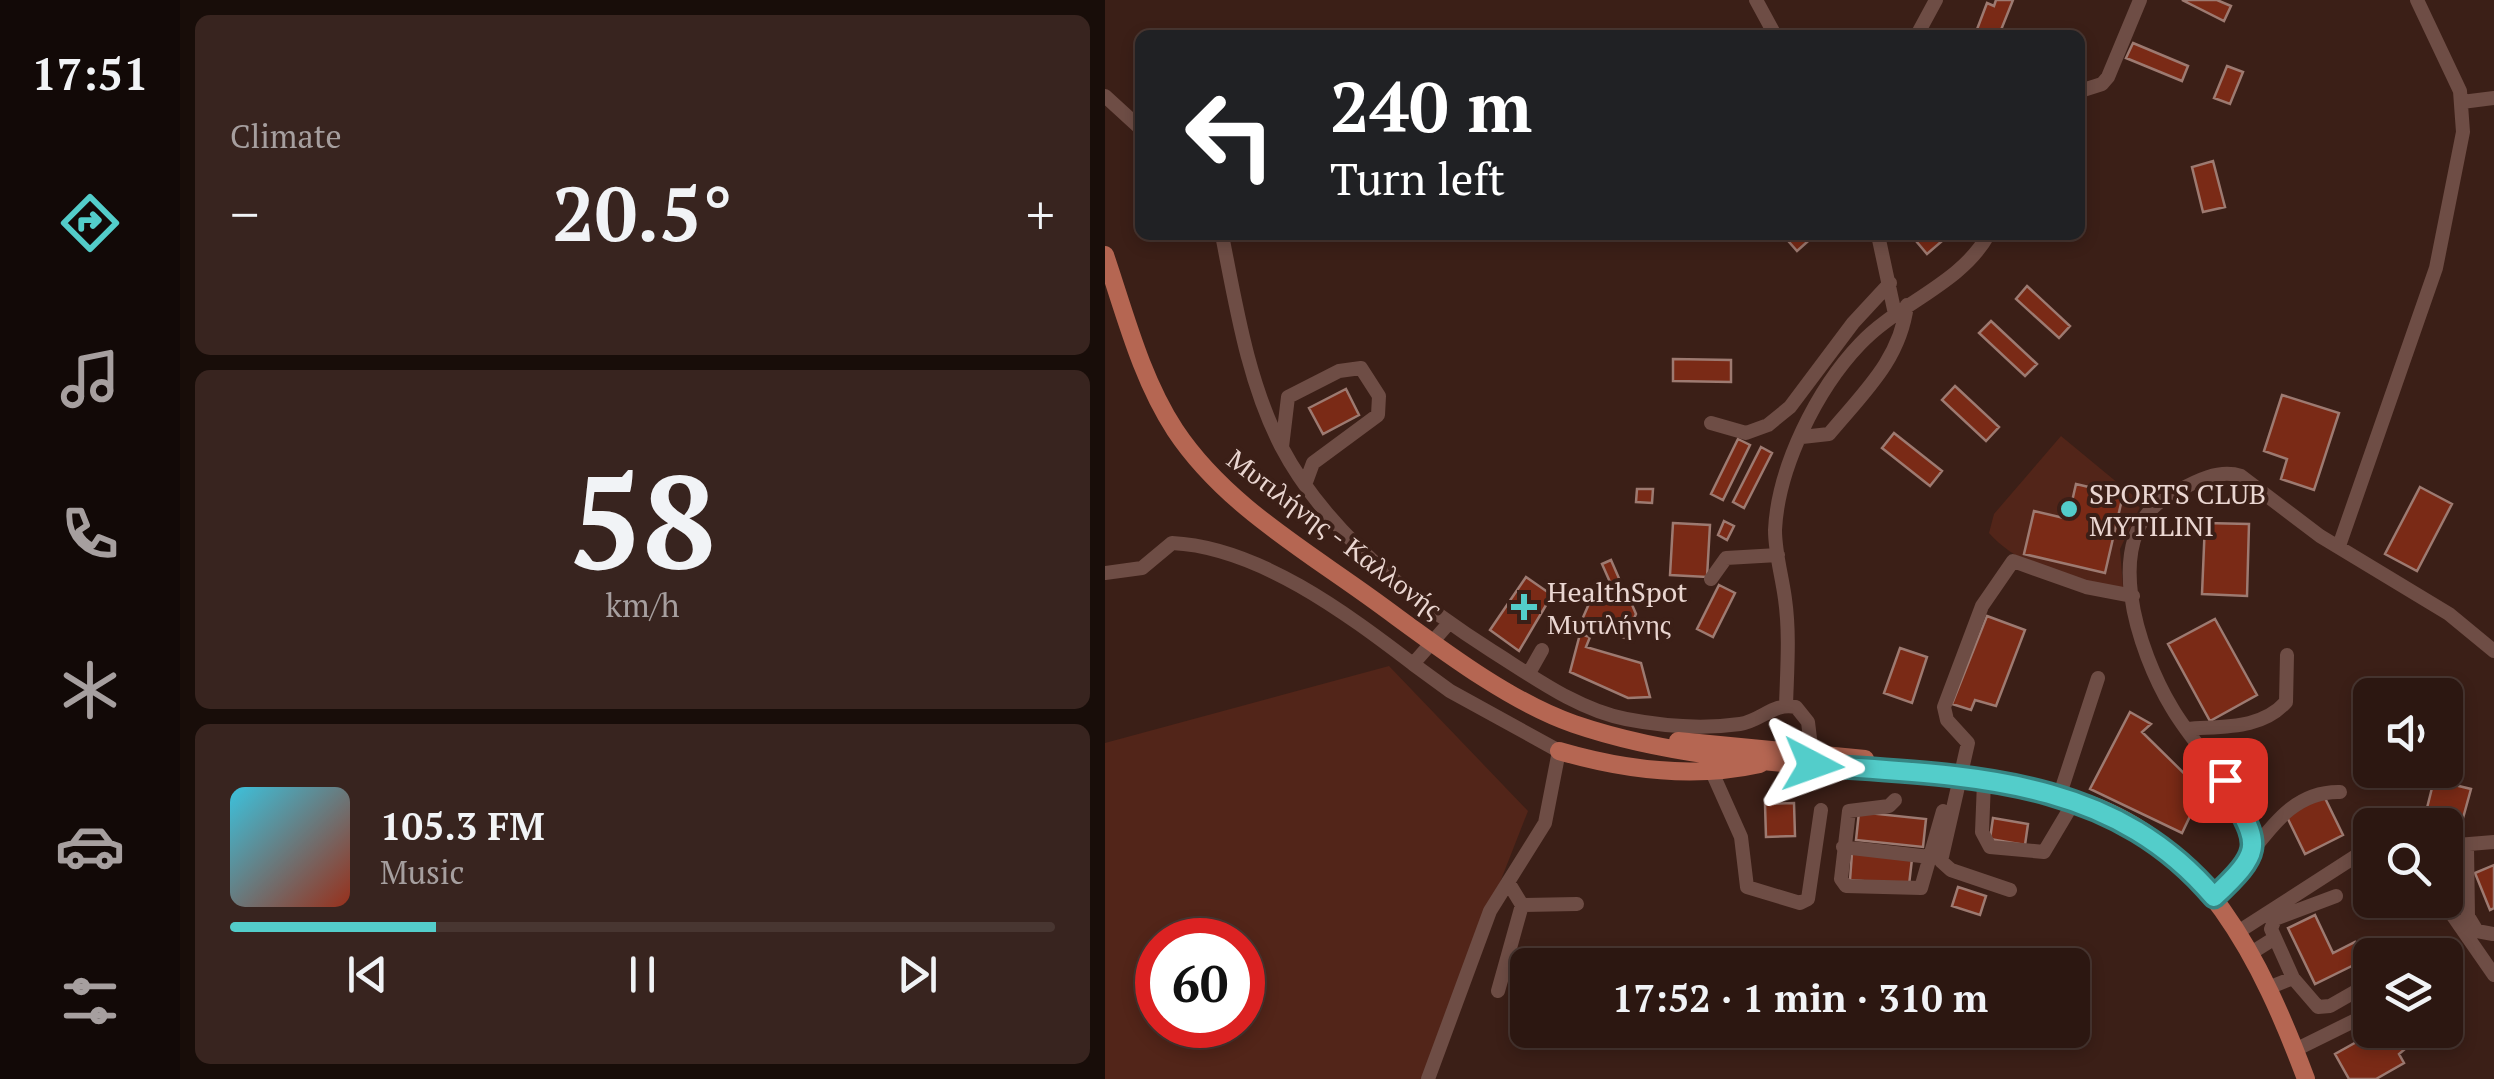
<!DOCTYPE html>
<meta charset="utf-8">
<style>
:root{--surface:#2c1711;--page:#38241f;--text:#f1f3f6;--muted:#a69f9f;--line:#483631;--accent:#53cdca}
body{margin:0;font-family:"PT Serif",serif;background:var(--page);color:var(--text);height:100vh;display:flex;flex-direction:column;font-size:38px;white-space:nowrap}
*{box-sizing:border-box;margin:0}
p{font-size:32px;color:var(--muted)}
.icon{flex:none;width:55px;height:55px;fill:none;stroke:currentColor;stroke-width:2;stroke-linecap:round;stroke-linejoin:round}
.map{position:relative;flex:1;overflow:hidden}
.panel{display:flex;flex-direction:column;gap:15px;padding:15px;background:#180d09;width:925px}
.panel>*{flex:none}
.guide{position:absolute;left:30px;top:30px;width:950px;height:210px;border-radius:15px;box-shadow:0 5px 15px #0003,0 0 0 2px var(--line);background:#202124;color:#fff;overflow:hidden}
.fabs{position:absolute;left:1248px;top:678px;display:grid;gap:20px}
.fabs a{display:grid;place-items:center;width:110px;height:110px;border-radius:15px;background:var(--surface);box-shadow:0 5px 15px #0003,0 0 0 2px var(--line);font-size:50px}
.speed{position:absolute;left:30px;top:918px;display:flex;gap:20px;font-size:50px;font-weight:700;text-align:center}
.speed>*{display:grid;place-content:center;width:130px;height:130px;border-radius:50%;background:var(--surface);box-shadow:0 5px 15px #0003,0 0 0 2px var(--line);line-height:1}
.speed .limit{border:15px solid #d22;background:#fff;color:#111}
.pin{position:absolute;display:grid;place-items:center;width:85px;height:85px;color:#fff;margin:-42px;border-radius:20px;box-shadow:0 5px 15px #0006}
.me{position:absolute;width:110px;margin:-55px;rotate:94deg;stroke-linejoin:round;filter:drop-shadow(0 0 8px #0008)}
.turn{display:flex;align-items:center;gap:35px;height:210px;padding:0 30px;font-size:45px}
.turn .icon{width:130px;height:130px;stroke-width:2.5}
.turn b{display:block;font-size:70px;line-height:85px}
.big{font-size:75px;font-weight:800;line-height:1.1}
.panel .widget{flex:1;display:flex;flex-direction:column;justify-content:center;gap:15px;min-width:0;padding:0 35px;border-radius:15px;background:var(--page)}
.panel .dial{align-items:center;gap:0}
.dial b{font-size:130px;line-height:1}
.song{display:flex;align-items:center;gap:30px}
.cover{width:120px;height:120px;border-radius:15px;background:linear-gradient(135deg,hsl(190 70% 55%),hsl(10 70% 35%))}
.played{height:10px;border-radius:5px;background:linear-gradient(90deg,var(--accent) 25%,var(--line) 25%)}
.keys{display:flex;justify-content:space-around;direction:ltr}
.heat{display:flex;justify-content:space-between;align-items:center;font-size:55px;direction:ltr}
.trip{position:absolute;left:405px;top:948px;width:580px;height:100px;border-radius:15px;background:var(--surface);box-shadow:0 5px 15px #0003,0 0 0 2px var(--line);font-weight:800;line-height:100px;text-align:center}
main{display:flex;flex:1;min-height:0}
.menu{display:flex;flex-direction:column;width:180px;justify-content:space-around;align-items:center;background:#120907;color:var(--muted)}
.menu .icon{width:70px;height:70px}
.menu .active{color:var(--accent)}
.menu b{font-size:45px;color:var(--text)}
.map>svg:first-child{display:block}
.green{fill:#522519;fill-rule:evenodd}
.building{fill:#7a2a16;stroke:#9d7a71;stroke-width:2.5}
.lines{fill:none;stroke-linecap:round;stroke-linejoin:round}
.minor{stroke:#6e4d45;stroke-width:14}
.major{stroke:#b56652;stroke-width:18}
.route-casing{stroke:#368583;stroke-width:25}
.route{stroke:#53cdca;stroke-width:18}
.poi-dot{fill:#53cdca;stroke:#3b1f17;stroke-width:4}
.labels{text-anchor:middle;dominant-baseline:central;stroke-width:8;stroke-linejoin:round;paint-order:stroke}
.poi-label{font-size:28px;fill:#ead6d1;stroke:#3b1f17;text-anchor:start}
.street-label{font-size:28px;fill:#ead6d1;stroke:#3b1f17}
</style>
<main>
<nav class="menu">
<b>17:51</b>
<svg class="icon active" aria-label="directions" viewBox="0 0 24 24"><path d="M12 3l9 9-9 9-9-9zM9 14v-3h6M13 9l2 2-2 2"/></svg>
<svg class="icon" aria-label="music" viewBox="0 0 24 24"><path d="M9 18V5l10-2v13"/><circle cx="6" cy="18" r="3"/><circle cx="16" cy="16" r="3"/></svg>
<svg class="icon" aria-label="phone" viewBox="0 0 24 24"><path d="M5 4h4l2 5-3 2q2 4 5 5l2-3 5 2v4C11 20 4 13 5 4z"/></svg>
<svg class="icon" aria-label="climate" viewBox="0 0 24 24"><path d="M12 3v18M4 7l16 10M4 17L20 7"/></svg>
<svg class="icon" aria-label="car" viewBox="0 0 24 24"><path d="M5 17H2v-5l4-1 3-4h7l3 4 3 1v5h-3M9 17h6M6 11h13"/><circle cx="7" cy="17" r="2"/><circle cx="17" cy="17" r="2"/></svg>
<svg class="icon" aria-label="filters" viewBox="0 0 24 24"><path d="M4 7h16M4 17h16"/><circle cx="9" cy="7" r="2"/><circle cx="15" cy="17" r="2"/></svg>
</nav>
<section class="panel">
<div class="widget"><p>Climate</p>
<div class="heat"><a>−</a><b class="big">20.5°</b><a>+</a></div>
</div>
<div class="widget dial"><b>58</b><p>km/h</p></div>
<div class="widget">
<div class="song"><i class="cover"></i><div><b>105.3 FM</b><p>Music</p></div></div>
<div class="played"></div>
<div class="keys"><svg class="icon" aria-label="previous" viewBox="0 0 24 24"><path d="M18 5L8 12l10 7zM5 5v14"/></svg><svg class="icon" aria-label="pause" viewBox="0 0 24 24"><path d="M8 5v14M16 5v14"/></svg><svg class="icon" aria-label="next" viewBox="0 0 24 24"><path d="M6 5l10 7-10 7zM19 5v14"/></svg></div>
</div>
</section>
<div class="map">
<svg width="1389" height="1079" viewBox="0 0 1389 1079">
<rect width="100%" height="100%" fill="#3b1f17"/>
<!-- green -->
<path class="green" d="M956,436L1037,503L1015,549L1018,588C971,581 916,569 884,533L889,514Z
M284,666L423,811L318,1079H0V743ZM52,940H138V1025H52Z"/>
<!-- building -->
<path class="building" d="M891,0H908L894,35L871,32L882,3L889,6Z
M1077,0H1112L1126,6L1119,21Z
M1028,43L1083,66L1077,81L1021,58Z
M1122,66L1138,72L1125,104L1109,98Z
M1108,161L1120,207L1098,212L1087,167Z
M678,235H710L692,251Z
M806,235H844L822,254Z
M922,286L965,326L954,338L911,299Z
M886,321L932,364L920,376L874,333Z
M568,359L626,360V382L568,381Z
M850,386L894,427L881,441L837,400Z
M241,389L254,415L218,434L204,408Z
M1177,395L1234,413L1209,490L1176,479L1182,459L1159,451Z
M789,433L837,471L825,486L777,448Z
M633,439L645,445L618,500L606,494Z
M656,447L667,453L639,508L628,502Z
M971,484L1018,495L1000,573L919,554L929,511L963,519Z
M1315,487L1347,504L1312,571L1280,554Z
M532,489H548L547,503L531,502Z
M619,521L629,526L622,540L613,535Z
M568,523L605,525L602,577L565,575Z
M1100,523L1144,524L1142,596L1097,594Z
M506,560L516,583L505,582L497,564Z
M421,577L447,595L414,651L385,630Z
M614,585L630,593L608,637L592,629Z
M522,593L531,614L520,638L476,622L487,597Z
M882,616L920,630L891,706L870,700L866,710L847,704Z
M1110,619L1152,695L1105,721L1063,644Z
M475,634L485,637L481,647L536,663L545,697L523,698L465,672Z
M795,648L822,657L807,703L779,693Z
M1025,712L1046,724L1037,732L1097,791L1077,833L985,789Z
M1329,780L1366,789L1358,818L1344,815L1342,821L1320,816Z
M1219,796L1238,835L1200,854L1181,815Z
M689,803L690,836L661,837L660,804Z
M754,812L821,819L818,847L751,840Z
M888,818L923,824L920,845L885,839Z
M747,853L807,859L804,885L745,880Z
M1389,865V908L1385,910L1370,873Z
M853,887L881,896L875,915L847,906Z
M1210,915L1228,953L1250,942L1259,960L1210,984L1183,928Z
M1273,1030H1281L1286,1039L1293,1036L1300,1049L1294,1054L1299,1063L1271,1079H1244L1230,1054Z"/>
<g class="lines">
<!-- minor -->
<path class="minor" d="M651,0L670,35
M812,35L831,0
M975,91L997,84L1003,77L1035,0
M0,96L35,128
M1357,102L1389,98
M117,235C131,306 143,382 176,446C221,532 307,600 387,651C427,676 473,710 521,719C557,726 599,729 635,724C656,721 669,702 691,707L703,722L708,763
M773,235L790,314
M606,423L641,433L663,425L685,407L748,323L785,283
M697,437L724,434C759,392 795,360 802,305
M177,447L183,397L234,371L256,368L274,396L273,415L208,463L201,482
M1234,546L1331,268L1358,132L1355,91L1312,0
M0,573L37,568L67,543C153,547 241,613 308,664
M606,579L621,558L673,555
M424,673L437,650
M681,706C682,671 685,634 680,599C677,576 670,553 670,530C673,467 712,389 755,344C792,304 856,284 883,235
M1082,729C1117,726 1156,730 1181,702L1182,655
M607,772L636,837L642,887L695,903L703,899L716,810
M879,782L877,832L885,847L939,852L970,800
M954,797L993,678
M790,800L784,806L744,811L736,879L741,886L816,888L838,811
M1340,846L1389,842
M738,847L825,857
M1362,847L1363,916L1372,931L1388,934
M1148,850C1171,820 1194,791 1235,792
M403,882L417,905L472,904
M905,890L846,870L836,861L863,743L842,720L839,707L877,606L908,561L981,587L1028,596
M1109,897C1127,881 1154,865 1148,837C1135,787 1092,751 1067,708C1034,653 992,535 1065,495C1086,484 1111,468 1136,476L1215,536L1344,614L1389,651
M1337,900L1389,975
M1133,932L1265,847
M1146,953L1170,938
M1188,978L1213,1007L1225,1006L1253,990
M1163,988L1188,978L1166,929L1170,919L1231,896
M393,991L417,905
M1190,1050L1265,1013
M323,1079L385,911L440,823L454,751L345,691L308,664L344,623"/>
<!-- major -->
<path class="major" d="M0,255C20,314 36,378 70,430C119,504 200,550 270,601C328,643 402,701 469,724C583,763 710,765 828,773
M573,741L760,759
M454,751C519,770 588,779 655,764
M820,771C870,782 922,786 971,800C1098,837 1158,964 1201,1079"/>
</g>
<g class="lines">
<defs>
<path id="route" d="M708,765C857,776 1005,774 1109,897C1165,845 1151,844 1120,780"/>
</defs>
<!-- route casing -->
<use href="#route" class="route-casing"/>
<!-- route -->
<use href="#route" class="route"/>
</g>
<!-- markers -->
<g class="poi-dot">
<circle cx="964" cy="509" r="10"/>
<path d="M414 592h10v10h10v10h-10v10h-10v-10h-10v-10h10z"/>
</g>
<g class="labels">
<!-- poi labels -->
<g class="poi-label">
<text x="984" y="493">SPORTS CLUB<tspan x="984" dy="32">MYTILINI</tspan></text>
<text x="442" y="591">HealthSpot<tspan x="442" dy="32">Μυτιλήνης</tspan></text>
</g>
<!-- street labels -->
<g class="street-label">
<text transform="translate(230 533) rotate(37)">Μυτιλήνης - Καλλονής</text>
</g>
</g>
</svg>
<div class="fabs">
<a><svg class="icon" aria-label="sound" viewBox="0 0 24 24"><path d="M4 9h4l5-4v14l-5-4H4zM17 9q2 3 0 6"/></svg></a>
<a><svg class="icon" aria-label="search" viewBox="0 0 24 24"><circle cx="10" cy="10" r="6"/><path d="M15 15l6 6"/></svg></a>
<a><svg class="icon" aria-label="layers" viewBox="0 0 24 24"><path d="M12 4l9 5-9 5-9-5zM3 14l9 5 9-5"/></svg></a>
</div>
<div class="speed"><div class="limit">60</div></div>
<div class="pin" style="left:1120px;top:780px;background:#d93025"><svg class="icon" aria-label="arrive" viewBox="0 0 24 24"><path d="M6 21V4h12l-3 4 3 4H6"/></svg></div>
<svg class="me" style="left:708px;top:765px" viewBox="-20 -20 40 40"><path d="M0-17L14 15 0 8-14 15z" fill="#53cdca" stroke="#fff" stroke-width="4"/></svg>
<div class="trip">17:52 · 1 min · 310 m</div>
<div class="guide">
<div class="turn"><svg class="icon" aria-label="left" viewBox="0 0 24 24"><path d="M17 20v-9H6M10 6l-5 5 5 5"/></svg><div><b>240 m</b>Turn left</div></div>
</div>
</div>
</main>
